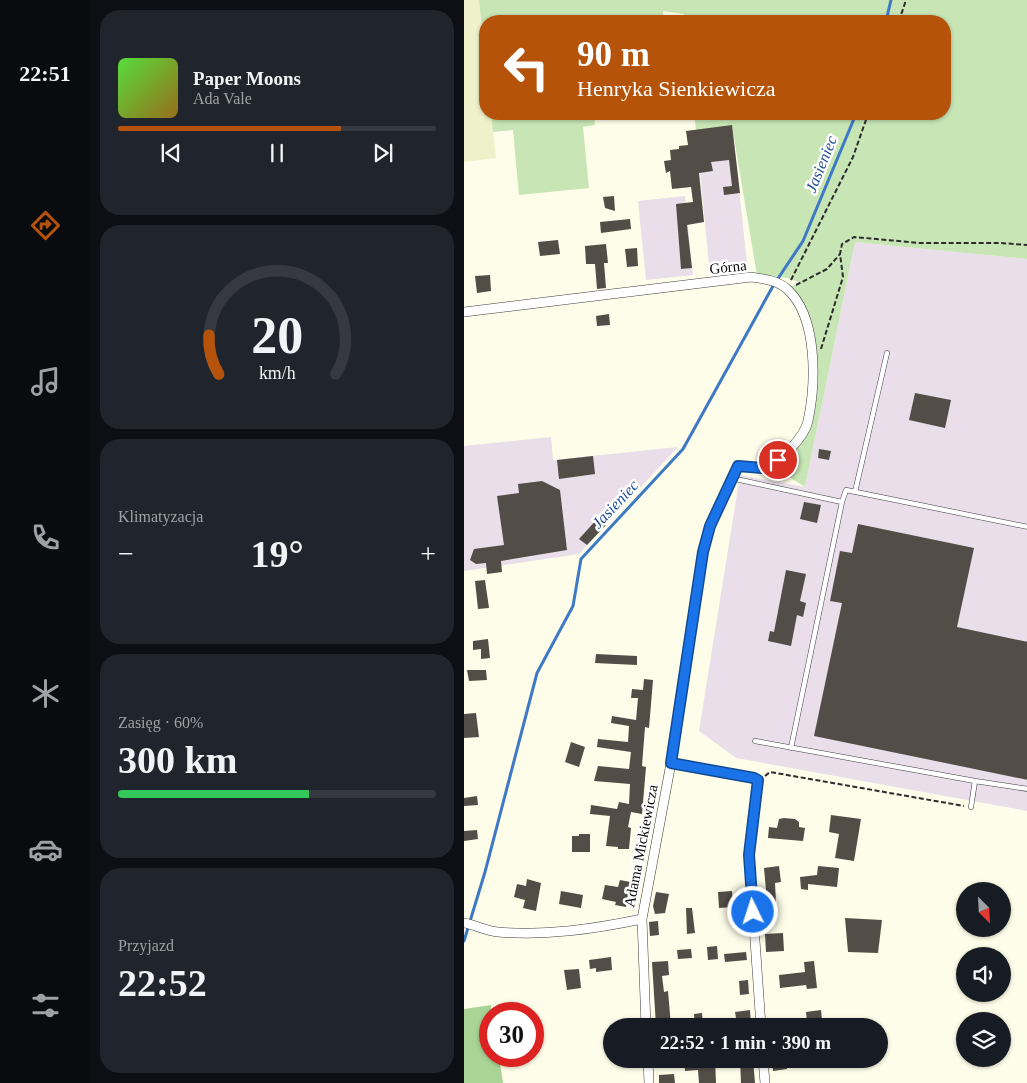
<!DOCTYPE html>
<html lang="pl">
<meta charset="utf-8">
<style>
:root{--surface:#171b24;--page:#20242c;--text:#f1f3f6;--muted:#9ea1a6;--line:#363941;--accent:#b45309}
body{margin:0;font-family:Georgia,serif;background:var(--page);color:var(--text);height:100vh;display:flex;flex-direction:column;font-size:19px;white-space:nowrap}
*{box-sizing:border-box;margin:0}
p{font-size:16px;color:var(--muted)}
.icon{flex:none;width:28px;height:28px;fill:none;stroke:currentColor;stroke-width:2;stroke-linecap:round;stroke-linejoin:round}
.map{position:relative;flex:1;overflow:hidden}
.details{display:flex;flex-direction:column;gap:10px;padding:10px;background:#0d0f14;width:374px}
.details>*{flex:none}
.top-card{position:absolute;left:15px;top:15px;width:472px;height:105px;border-radius:20px;box-shadow:0 1px 4px #0004;background:#b45309;color:#fff;overflow:hidden}
.needle{width:32px;rotate:156deg}
.tools{position:absolute;left:492px;top:882px;display:grid;gap:10px}
.tools a{display:grid;place-items:center;width:55px;height:55px;border-radius:50%;background:var(--surface);box-shadow:0 1px 4px #0004;font-size:25px}
.speed{position:absolute;left:15px;top:1002px;display:flex;gap:10px;font-size:25px;font-weight:700;text-align:center}
.speed>*{display:grid;place-content:center;width:65px;height:65px;border-radius:50%;background:var(--surface);box-shadow:0 1px 4px #0004;line-height:1}
.speed .limit{border:8px solid #d22;background:#fff;color:#111}
.pin{position:absolute;display:grid;place-items:center;width:42px;height:42px;color:#fff;margin:-21px;border:2px solid #fff;border-radius:50%;box-shadow:0 1px 5px #0007}
.me{position:absolute;width:55px;margin:-28px;rotate:356deg;stroke-linejoin:round;filter:drop-shadow(0 0 4px #0008)}
.turn{display:flex;align-items:center;gap:18px;height:105px;padding:0 15px;font-size:22px}
.turn .icon{width:65px;height:65px;stroke-width:2.5}
.turn b{display:block;font-size:35px;line-height:42px}
.big{font-size:38px;font-weight:800;line-height:1.1}
.details .card{flex:1;display:flex;flex-direction:column;justify-content:center;gap:8px;min-width:0;padding:0 18px;border-radius:20px;background:var(--page)}
.details .dial{align-items:center;gap:0}
.dial svg{height:130px;overflow:visible;fill:none;stroke:var(--line);stroke-width:7;stroke-linecap:round;text-anchor:middle}
.dial text{fill:var(--text);stroke:none}
.song{display:flex;align-items:center;gap:15px}
.cover{width:60px;height:60px;border-radius:8px;background:linear-gradient(135deg,hsl(110 70% 55%),hsl(40 70% 35%))}
.played{height:5px;border-radius:2px;background:linear-gradient(90deg,var(--accent) 70%,var(--line) 70%)}
.keys{display:flex;justify-content:space-around;direction:ltr}
.heat{display:flex;justify-content:space-between;align-items:center;font-size:28px;direction:ltr}
.charge{height:8px;border-radius:4px;background:linear-gradient(90deg,#34c759 60%,var(--line) 0)}
.trip{position:absolute;left:139px;top:1018px;width:285px;height:50px;border-radius:25px;background:var(--surface);box-shadow:0 1px 4px #0004;font-weight:800;line-height:50px;text-align:center}
main{display:flex;flex:1;min-height:0}
.menu{display:flex;flex-direction:column;width:90px;justify-content:space-around;align-items:center;background:#090b0e;color:var(--muted)}
.menu .icon{width:35px;height:35px}
.menu .active{color:var(--accent)}
.menu b{font-size:22px;color:var(--text)}
.map>svg:first-child{display:block}
.industrial{fill:#e9dee9}
.farmland{fill:#eff1cb}
.green{fill:#c7e5b5}
.forest{fill:#a9d496}
.lines{fill:none;stroke-linecap:round;stroke-linejoin:round}
.stream{stroke:#3d79c4;stroke-width:3}
.building{fill:#524d47}
.service-casing{stroke:#3d3d3d;stroke-width:5.5}
.minor-casing{stroke:#3d3d3d;stroke-width:10}
.path{stroke:#2c2c2c;stroke-width:2;stroke-dasharray:5 2.5;stroke-linecap:butt}
.service{stroke:#fff;stroke-width:4.5}
.minor{stroke:#fff;stroke-width:9}
.route-casing{stroke:#114b97;stroke-width:12}
.route{stroke:#1a73e8;stroke-width:9}
.labels{text-anchor:middle;dominant-baseline:central;stroke-width:5;stroke-linejoin:round;paint-order:stroke}
.street-label{font-size:15px;fill:#0a0a0a;stroke:#fff}
.water-label{font-size:16px;font-style:italic;fill:#1d4d93;stroke:#fff}
</style>
<main>
<nav class="menu">
<b>22:51</b>
<svg class="icon active" aria-label="directions" viewBox="0 0 24 24"><path d="M12 3l9 9-9 9-9-9zM9 14v-3h6M13 9l2 2-2 2"/></svg>
<svg class="icon" aria-label="music" viewBox="0 0 24 24"><path d="M9 18V5l10-2v13"/><circle cx="6" cy="18" r="3"/><circle cx="16" cy="16" r="3"/></svg>
<svg class="icon" aria-label="phone" viewBox="0 0 24 24"><path d="M5 4h4l2 5-3 2q2 4 5 5l2-3 5 2v4C11 20 4 13 5 4z"/></svg>
<svg class="icon" aria-label="climate" viewBox="0 0 24 24"><path d="M12 3v18M4 7l16 10M4 17L20 7"/></svg>
<svg class="icon" aria-label="car" viewBox="0 0 24 24"><path d="M5 17H2v-5l4-1 3-4h7l3 4 3 1v5h-3M9 17h6M6 11h13"/><circle cx="7" cy="17" r="2"/><circle cx="17" cy="17" r="2"/></svg>
<svg class="icon" aria-label="filters" viewBox="0 0 24 24"><path d="M4 7h16M4 17h16"/><circle cx="9" cy="7" r="2"/><circle cx="15" cy="17" r="2"/></svg>
</nav>
<section class="details">
<div class="card">
<div class="song"><i class="cover"></i><div><b>Paper Moons</b><p>Ada Vale</p></div></div>
<div class="played"></div>
<div class="keys"><svg class="icon" aria-label="previous" viewBox="0 0 24 24"><path d="M18 5L8 12l10 7zM5 5v14"/></svg><svg class="icon" aria-label="pause" viewBox="0 0 24 24"><path d="M8 5v14M16 5v14"/></svg><svg class="icon" aria-label="next" viewBox="0 0 24 24"><path d="M6 5l10 7-10 7zM19 5v14"/></svg></div>
</div>
<div class="card dial"><svg viewBox="0 0 100 80">
<path d="M14 69A42 42 0 1 1 86 69"/>
<path d="M14 69A42 42 0 0 1 8 45" stroke="#b45309"/>
<text x="50" y="56" font-size="32" font-weight="700">20</text>
<text x="50" y="72" font-size="11">km/h</text>
</svg></div>
<div class="card"><p>Klimatyzacja</p>
<div class="heat"><a>−</a><b class="big">19°</b><a>+</a></div>
</div>
<div class="card"><p>Zasięg · 60%</p><b class="big">300 km</b><div class="charge"></div></div>
<div class="card"><p>Przyjazd</p><b class="big">22:52</b></div>
</section>
<div class="map">
<svg width="564" height="1083" viewBox="0 0 564 1083">
<rect width="100%" height="100%" fill="#fefde9"/>
<!-- industrial -->
<path class="industrial" d="M268,125L284,272L246,275L232,130Z
M221,196L229,275L182,280L174,201Z
M391,242L563,259V811L272,758L235,731L276,475L341,487Z
M87,437L89,460L214,447L115,554L0,571V446Z"/>
<!-- farmland -->
<path class="farmland" d="M0,0H15L21,57V114H27L32,158L0,162Z"/>
<!-- green -->
<path class="green" d="M15,0H563V259L391,242L341,487L306,465L344,423L350,356L344,323L322,288L337,283L324,278L293,275L268,126L232,130L230,114H481V21H221L220,14L199,11L200,21H21V57Z
M27,114H130L131,125L119,127L125,188L55,195L49,130L29,132Z"/>
<!-- forest -->
<path class="forest" d="M27,1005L26,1056H35L39,1083H0V1009Z"/>
<g class="lines">
<!-- stream -->
<path class="stream" d="M422,21L427,0
M0,941L21,872L73,673L109,606L117,559L219,449L309,286L339,241L392,114"/>
</g>
<!-- building -->
<path class="building" d="M268,125L276,193L260,195L259,187L268,186L265,160L247,162L249,171L235,173L240,222L223,225L228,268L217,269L212,204L229,202L227,187L208,189L206,171L202,173L200,161L207,160L206,150L215,149V146L224,145L222,131Z
M150,196L151,211L141,208L139,197Z
M166,219L167,229L137,233L136,222Z
M94,240L96,254L76,256L74,242Z
M142,244L144,263H140L142,288L133,289L131,264H122L121,246Z
M173,248L174,266L163,267L161,249Z
M26,275L27,291L13,293L11,276Z
M145,314L146,325L133,326L132,316Z
M451,393L487,400L481,428L445,420Z
M355,449L367,451L365,460L354,458Z
M129,456L131,474L95,479L93,460Z
M78,481L96,490L103,550L37,561L38,572L23,574L22,563L12,564L6,560L10,549L40,545L33,496L55,493L54,484Z
M340,502L357,505L353,523L336,519Z
M134,518L142,525L123,545L115,539Z
M394,524L510,548L493,627L564,642V780L350,736L378,603L366,601L376,551L388,553Z
M322,570L342,574L336,601L342,603L339,617L333,615L327,646L304,641L306,631L310,632Z
M21,580L25,608L14,609L11,581Z
M24,639L26,658L17,659V649L9,650V641Z
M132,654L173,656V665L131,663Z
M3,670H22L23,680L5,681Z
M180,679L189,680L185,728L181,727L178,766L182,767L178,814L167,812L164,827L167,828L165,849H154V847L142,846L146,816L126,814L127,805L153,809L155,802L165,804L166,784L130,781L134,766L165,769L167,752L133,747L134,739L164,742L165,726L147,723L148,716L172,720L174,698H167L168,689L179,690Z
M12,713L15,737L0,738V714Z
M107,742L121,747L115,767L101,762Z
M13,796L14,805L0,806V798Z
M367,815L397,819L390,861L371,858L375,834L365,832Z
M320,818L331,819L335,822V827L341,828L339,841L304,838L305,827L313,828L315,819Z
M13,830L14,839L0,841V831Z
M115,834H126V852H108V836H115Z
M315,866L317,882L311,883L312,903H298L297,890H302L300,868Z
M354,866L375,868L373,887L344,884V890L337,889L336,877L353,875Z
M63,879L77,883L72,911L59,908L61,900L50,897L53,884L62,886Z
M156,880L166,882L162,907L151,905L152,902L138,899L141,885L154,887Z
M97,891L119,895L117,908L95,904Z
M268,891L269,907L255,908L254,892Z
M192,892L205,894L201,913L191,914L189,906Z
M222,908H228L231,933L223,934Z
M381,918L418,920L414,953L384,952Z
M194,921L195,935L186,936L185,922Z
M319,933L320,951L302,952L301,934Z
M253,946L254,959L244,960L243,947Z
M227,949L228,958L214,959L213,950Z
M282,952L283,960L261,962L260,954Z
M147,957L148,970L132,972V968L126,969L125,960Z
M204,961L205,975L198,976L200,992L204,991L207,1026H192L188,962Z
M350,961L353,988L343,989L342,985L316,988L315,975L341,972L340,962Z
M115,969L117,988L103,990L100,970Z
M284,980L285,994L276,995L275,981Z
M286,1010L287,1026H250V1021L272,1018L271,1012Z
M357,1010L358,1020L343,1021L342,1012Z
M238,1013L239,1026H231L230,1014Z
M251,1059L252,1083H235L234,1070L221,1071L220,1060Z
M276,1059H289L291,1083H277Z
M308,1059H322L323,1069L309,1071Z
M210,1074L211,1083H195V1075Z"/>
<g class="lines">
<defs>
<path id="service" d="M267,478L378,502L382,490L564,527
M391,492L423,353
M291,741L511,781L507,807
M327,748L378,502
M511,781L564,789"/>
<path id="minor" d="M0,312L287,277C300,279 313,280 323,289C354,317 352,383 344,421C341,436 316,463 301,467C293,469 282,466 274,466L246,526L239,552L207,763L178,919L182,1026
M207,763L290,778L294,780L285,855L297,1026
M0,923C11,925 23,931 34,932C82,936 130,929 178,919
M184,1059L185,1083
M299,1059L301,1083"/>
</defs>
<!-- service casing -->
<use href="#service" class="service-casing"/>
<!-- minor casing -->
<use href="#minor" class="minor-casing"/>
<!-- path -->
<path class="path" d="M435,21L442,0
M327,280L389,157L404,114
M332,285L363,269L376,254
M357,349L379,277L376,254L378,244L390,237L456,243H536L564,245
M301,776L306,772L500,806"/>
<!-- service -->
<use href="#service" class="service"/>
<!-- minor -->
<use href="#minor" class="minor"/>
</g>
<g class="lines">
<defs>
<path id="route" d="M289,912L285,855L294,780L290,778L207,763L239,552L246,526L274,466L298,468L314,460"/>
</defs>
<!-- route casing -->
<use href="#route" class="route-casing"/>
<!-- route -->
<use href="#route" class="route"/>
</g>
<g class="labels">
<!-- street labels -->
<g class="street-label">
<text transform="translate(264 267) rotate(-6)">Górna</text>
<text transform="translate(177 846) rotate(-79)">Adama Mickiewicza</text>
</g>
<!-- water labels -->
<g class="water-label">
<text transform="translate(357 164) rotate(-68)">Jasieniec</text>
<text transform="translate(151 504) rotate(-47)">Jasieniec</text>
</g>
</g>
</svg>
<div class="tools">
<a><svg class="needle" viewBox="-14 -14 28 28"><path d="M0-13l5 13h-10z" fill="#e53935"/><path d="M0 13l5-13h-10z" fill="#9ea1a6"/></svg></a>
<a><svg class="icon" aria-label="sound" viewBox="0 0 24 24"><path d="M4 9h4l5-4v14l-5-4H4zM17 9q2 3 0 6"/></svg></a>
<a><svg class="icon" aria-label="layers" viewBox="0 0 24 24"><path d="M12 4l9 5-9 5-9-5zM3 14l9 5 9-5"/></svg></a>
</div>
<div class="speed"><div class="limit">30</div></div>
<div class="pin" style="left:314px;top:460px;background:#d93025"><svg class="icon" aria-label="arrive" viewBox="0 0 24 24"><path d="M6 21V4h12l-3 4 3 4H6"/></svg></div>
<svg class="me" style="left:289px;top:912px" viewBox="-20 -20 40 40"><circle r="17" fill="#1a73e8" stroke="#fff" stroke-width="3"/><path d="M0-11L8 9 0 5-8 9z" fill="#fff"/></svg>
<div class="trip">22:52 · 1 min · 390 m</div>
<div class="top-card">
<div class="turn"><svg class="icon" aria-label="left" viewBox="0 0 24 24"><path d="M17 20v-9H6M10 6l-5 5 5 5"/></svg><div><b>90 m</b>Henryka Sienkiewicza</div></div>
</div>
</div>
</main>
